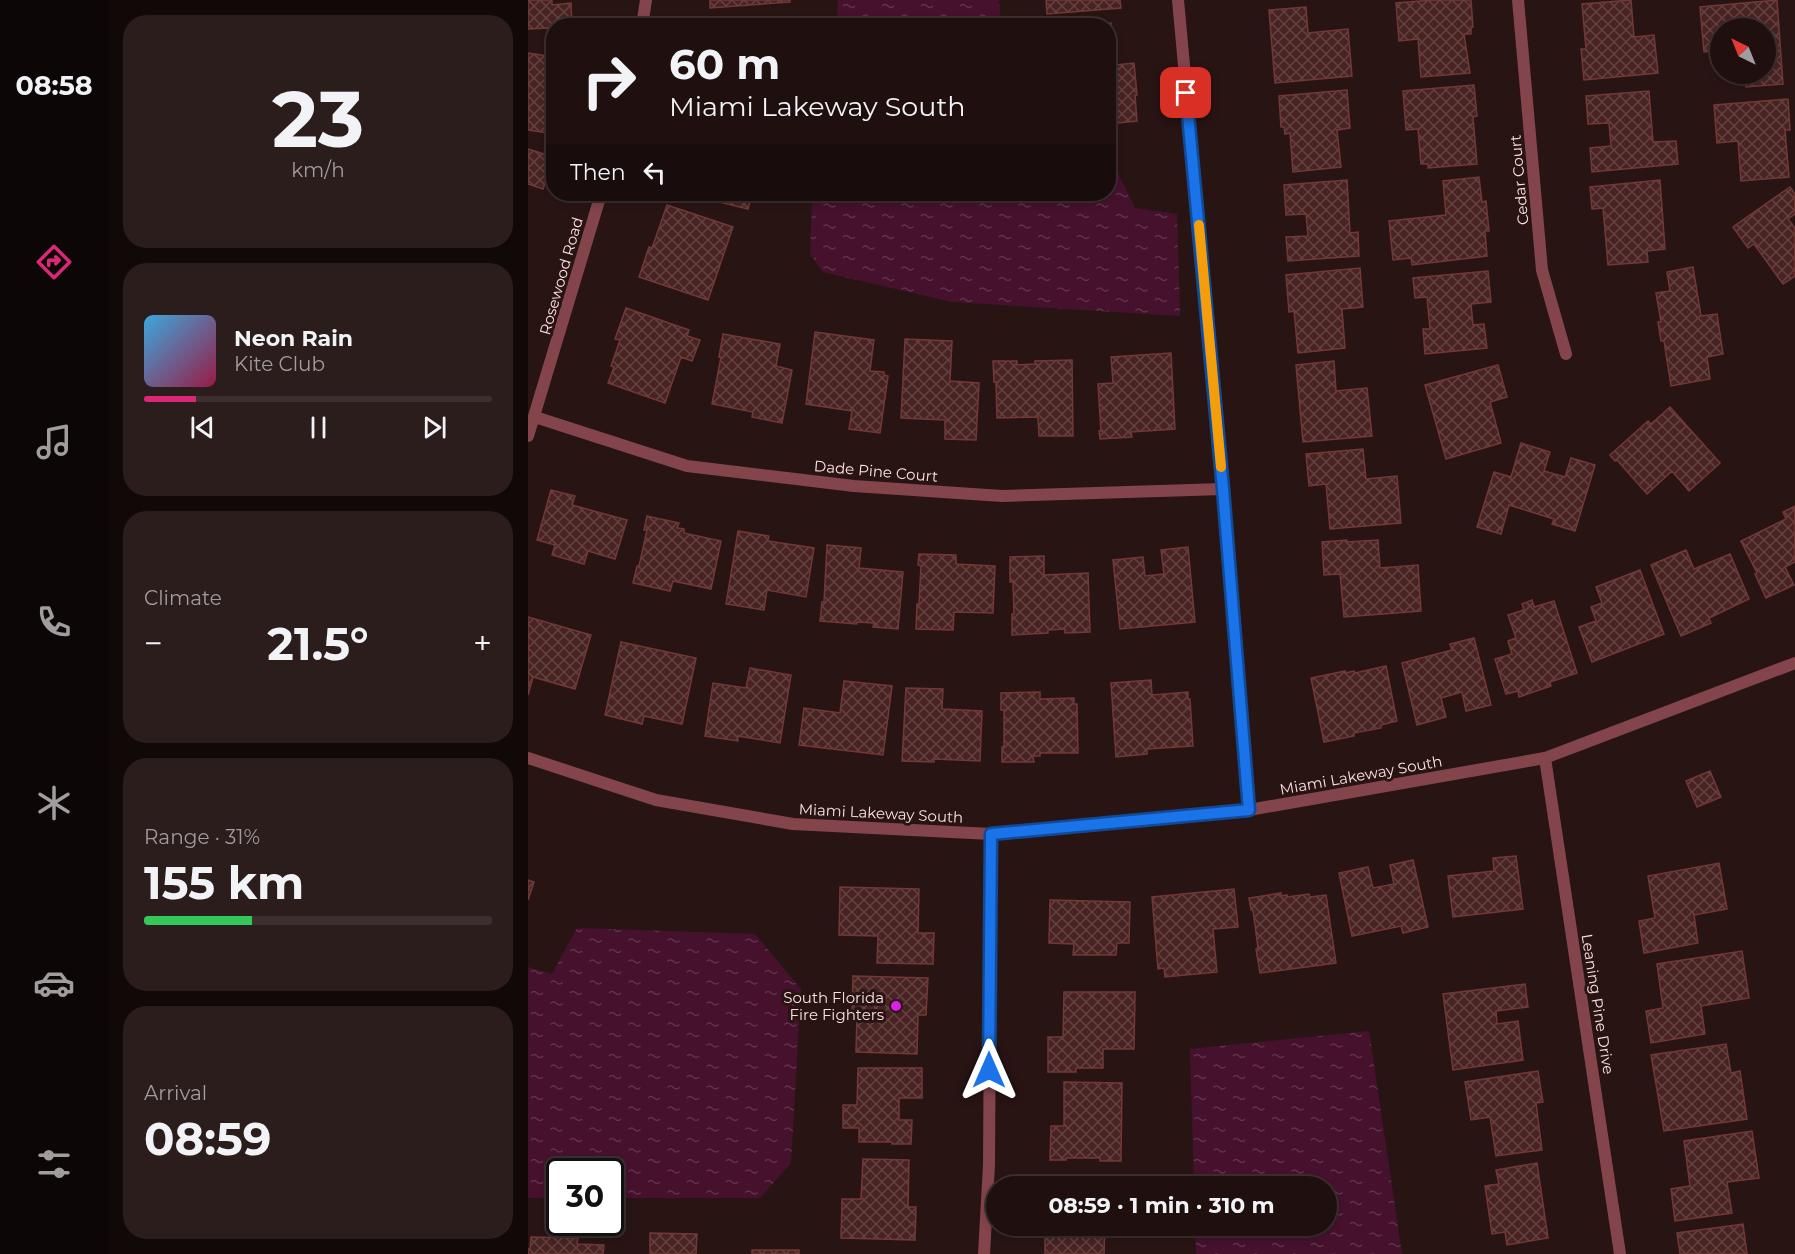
<!DOCTYPE html>
<meta charset="utf-8">
<style>
:root{--surface:#1f0f0f;--page:#2c1d1d;--text:#f1f3f6;--muted:#a19c9e;--line:#3c2f2f;--accent:#db2777}
body{margin:0;font-family:Montserrat,sans-serif;background:var(--page);color:var(--text);height:100vh;display:flex;flex-direction:column;font-size:22px;white-space:nowrap}
*{box-sizing:border-box;margin:0}
p{font-size:20px;color:var(--muted)}
.icon{flex:none;width:33px;height:33px;fill:none;stroke:currentColor;stroke-width:2;stroke-linecap:round;stroke-linejoin:round}
.map{position:relative;flex:1;overflow:hidden}
.panel{display:flex;flex-direction:column;gap:15px;padding:15px;background:#110808;width:420px}
.panel>*{flex:none}
.top-card{position:absolute;left:18px;top:18px;width:570px;height:183px;border-radius:24px;box-shadow:0 3px 9px #0003,0 0 0 2px var(--line);background:#1f0f0f;color:var(--text);overflow:hidden}
.needle{width:39px;rotate:317deg}
.buttons{position:absolute;left:1182px;top:18px;display:grid;gap:12px}
.buttons a{display:grid;place-items:center;width:66px;height:66px;border-radius:50%;background:var(--surface);box-shadow:0 3px 9px #0003,0 0 0 2px var(--line);font-size:30px}
.speed{position:absolute;left:18px;top:1158px;display:flex;gap:12px;font-size:30px;font-weight:700;text-align:center}
.speed>*{display:grid;place-content:center;width:78px;height:78px;border-radius:50%;background:var(--surface);box-shadow:0 3px 9px #0003,0 0 0 2px var(--line);line-height:1}
.speed .limit{border:3px solid #111;border-radius:9px;background:#fff;color:#111}
.pin{position:absolute;display:grid;place-items:center;width:51px;height:51px;color:#fff;margin:-26px;border-radius:12px;box-shadow:0 3px 9px #0006}
.me{position:absolute;width:66px;margin:-33px;rotate:0deg;stroke-linejoin:round;filter:drop-shadow(0 0 4px #0008)}
.turn{display:flex;align-items:center;gap:21px;height:126px;padding:0 24px;font-size:27px}
.turn .icon{width:78px;height:78px;stroke-width:2.5}
.turn b{display:block;font-size:42px;line-height:51px}
.then{display:flex;align-items:center;height:57px;padding:0 24px;background:#0003;gap:12px;font-size:22px}
.big{font-size:45px;font-weight:700;line-height:1.1}
.panel .card{flex:1;display:flex;flex-direction:column;justify-content:center;gap:9px;min-width:0;padding:0 21px;border-radius:24px;background:var(--page)}
.panel .dial{align-items:center;gap:0}
.dial b{font-size:78px;line-height:1}
.song{display:flex;align-items:center;gap:18px}
.cover{width:72px;height:72px;border-radius:9px;background:linear-gradient(135deg,hsl(200 70% 55%),hsl(340 70% 35%))}
.played{height:6px;border-radius:3px;background:linear-gradient(90deg,var(--accent) 15%,var(--line) 15%)}
.keys{display:flex;justify-content:space-around;direction:ltr}
.heat{display:flex;justify-content:space-between;align-items:center;font-size:33px;direction:ltr}
.charge{height:9px;border-radius:4px;background:linear-gradient(90deg,#34c759 31%,var(--line) 0)}
.trip{position:absolute;left:458px;top:1176px;width:351px;height:60px;border-radius:30px;background:var(--surface);box-shadow:0 3px 9px #0003,0 0 0 2px var(--line);font-weight:700;line-height:60px;text-align:center}
main{display:flex;flex:1;min-height:0}
.tabs{display:flex;flex-direction:column;width:108px;justify-content:space-around;align-items:center;background:#0c0606;color:var(--muted)}
.tabs .icon{width:42px;height:42px}
.tabs .on{color:var(--accent)}
.tabs b{font-size:27px;color:var(--text)}
.map>svg:first-child{display:block}
.water{fill:url(#water-ripples)}
.building{fill:url(#building-cross-hatch);stroke:#723836;stroke-width:1.5}
.lines{fill:none;stroke-linecap:round;stroke-linejoin:round}
.minor{stroke:#83444c;stroke-width:12}
.tertiary{stroke:#83444c;stroke-width:12}
.route-casing{stroke:#114b97;stroke-width:15}
.route{stroke:#1a73e8;stroke-width:10}
.slow{stroke:#f59e0b;stroke-width:10}
.poi-dot{fill:#da1fe8;stroke:#291414;stroke-width:2}
.labels{text-anchor:middle;dominant-baseline:central;stroke-width:6;stroke-linejoin:round;paint-order:stroke}
.street-label{font-size:15px;fill:#fcdfe1;stroke:#291414}
.poi-label{font-size:15px;fill:#fcdfe1;stroke:#291414;text-anchor:end}
</style>
<main>
<nav class="tabs">
<b>08:58</b>
<svg class="icon on" aria-label="directions" viewBox="0 0 24 24"><path d="M12 3l9 9-9 9-9-9zM9 14v-3h6M13 9l2 2-2 2"/></svg>
<svg class="icon" aria-label="music" viewBox="0 0 24 24"><path d="M9 18V5l10-2v13"/><circle cx="6" cy="18" r="3"/><circle cx="16" cy="16" r="3"/></svg>
<svg class="icon" aria-label="phone" viewBox="0 0 24 24"><path d="M5 4h4l2 5-3 2q2 4 5 5l2-3 5 2v4C11 20 4 13 5 4z"/></svg>
<svg class="icon" aria-label="climate" viewBox="0 0 24 24"><path d="M12 3v18M4 7l16 10M4 17L20 7"/></svg>
<svg class="icon" aria-label="car" viewBox="0 0 24 24"><path d="M5 17H2v-5l4-1 3-4h7l3 4 3 1v5h-3M9 17h6M6 11h13"/><circle cx="7" cy="17" r="2"/><circle cx="17" cy="17" r="2"/></svg>
<svg class="icon" aria-label="filters" viewBox="0 0 24 24"><path d="M4 7h16M4 17h16"/><circle cx="9" cy="7" r="2"/><circle cx="15" cy="17" r="2"/></svg>
</nav>
<section class="panel">
<div class="card dial"><b>23</b><p>km/h</p></div>
<div class="card">
<div class="song"><i class="cover"></i><div><b>Neon Rain</b><p>Kite Club</p></div></div>
<div class="played"></div>
<div class="keys"><svg class="icon" aria-label="previous" viewBox="0 0 24 24"><path d="M18 5L8 12l10 7zM5 5v14"/></svg><svg class="icon" aria-label="pause" viewBox="0 0 24 24"><path d="M8 5v14M16 5v14"/></svg><svg class="icon" aria-label="next" viewBox="0 0 24 24"><path d="M6 5l10 7-10 7zM19 5v14"/></svg></div>
</div>
<div class="card"><p>Climate</p>
<div class="heat"><a>−</a><b class="big">21.5°</b><a>+</a></div>
</div>
<div class="card"><p>Range · 31%</p><b class="big">155 km</b><div class="charge"></div></div>
<div class="card"><p>Arrival</p><b class="big">08:59</b></div>
</section>
<div class="map">
<svg width="1267" height="1254" viewBox="0 0 1267 1254">
<defs>
<pattern id="water-ripples" width="26" height="14" patternUnits="userSpaceOnUse" patternTransform="scale(1.5)"><rect width="26" height="14" fill="#45112d"/><path d="M2 4q2-2 4 0t4 0M15 11q2-2 4 0t4 0" fill="none" stroke="#61334b"/></pattern>
<pattern id="building-cross-hatch" width="8" height="8" patternUnits="userSpaceOnUse" patternTransform="scale(1.5)"><rect width="8" height="8" fill="#482322"/><path d="M0 0l8 8M0 8l8-8" fill="none" stroke="#634242"/></pattern>
</defs>
<rect width="100%" height="100%" fill="#291414"/>
<!-- water -->
<path class="water" d="M310,0H471L473,25H309Z
M581,163H585L607,208L649,214L652,316L424,302L295,272L282,254L284,203L286,194H580Z
M49,928L227,934L273,989L263,1163L232,1198H83L82,1172H32L31,1198H0V967L24,974Z
M841,1031L874,1254H668L667,1226H798V1186H666L662,1049Z"/>
<!-- building -->
<path class="building" d="M0,0H24V5L43,3L44,26H26V30H20V28L0,29Z
M182,0H262V2L182,8Z
M518,0H592L593,8L519,14Z
M904,0H943L945,27H943V34H936L942,73L893,77L890,39L871,41L868,3Z
M1103,0L1106,37L1126,35L1130,73L1056,80L1053,49H1058L1054,4Z
M1249,0L1255,84L1218,87L1217,74H1238V28H1192V50L1176,52L1172,7Z
M778,7L780,33L820,29L824,76L747,83L741,10Z
M583,23L587,65L606,63L609,95H607L609,121L580,124V26H555Z
M0,53L26,57V134L0,130Z
M946,85L949,116L945,117L949,164L900,168V164H893L890,129L878,130L875,91Z
M819,90L822,128L809,130L813,167L765,172L762,133L757,134L756,127H753L751,96Z
M1121,91L1125,142L1148,141L1150,164L1064,172L1062,148L1083,146L1081,123L1060,124L1058,96Z
M1260,99L1262,130H1257L1261,177L1213,181L1210,141L1189,143L1186,105Z
M0,149L26,157L15,189L0,184Z
M951,177L954,202L958,201L961,231H957L959,256L884,265L883,258L865,260L861,221L918,215L915,181Z
M819,180L822,233L830,232L831,256L760,261L758,237L780,236L778,214L758,215L756,185Z
M1132,180L1137,249L1119,251L1120,262L1080,265L1075,208L1064,209L1062,187Z
M1262,187L1267,194V214L1260,219L1267,228V276L1255,284L1226,244L1220,248L1205,227Z
M159,194H224L220,209Z
M139,205L205,227L180,300L111,277L121,247L124,248Z
M1165,267L1173,316L1189,314L1195,354L1179,357L1182,379L1143,386L1136,341H1133L1130,322H1133L1128,293L1142,291L1139,272Z
M832,268L835,307L814,309L817,348L770,353L766,311L761,312L758,275Z
M960,271L963,302L943,304L945,325L956,324L959,348L897,354L895,329H902L899,297L887,298L885,278Z
M98,308L161,330L159,336L172,340L164,361L153,357L137,403L80,383L86,367L83,366L92,340L87,339Z
M287,332L346,340L342,371L356,372V375L360,376L352,433L321,429L324,411L278,404Z
M195,334L252,344L248,366L264,370L254,423L224,417L225,412L184,404L193,357H191Z
M377,339L424,341L422,381L451,383L448,440L417,439V420L373,418Z
M643,353L647,429L603,432L604,437L572,439L571,431H573L570,384L585,383L583,357Z
M544,360L545,436H511L510,417L469,418L468,382H466L465,361H489V365L507,364V361Z
M806,361L808,391L839,388L844,436L775,442L768,365Z
M970,365L979,397L962,402L973,443L918,459L897,385Z
M1142,407L1192,463L1161,491L1144,471L1119,494L1089,460L1087,461L1082,455L1120,421L1123,424Z
M993,443L1022,452L1016,471L1037,477L1043,458L1067,465L1047,531L1024,524L1026,519L981,505L973,534L949,527L966,472L983,477Z
M835,449L838,479L869,476L873,523L802,529L798,484L781,486L778,454Z
M23,490L47,496L44,505L99,520L87,559L60,551L56,564L24,555L27,545L9,540Z
M1267,506V562L1257,567L1266,585L1238,598L1227,574L1229,573L1213,541L1258,519L1255,512Z
M119,516L151,523L149,528L156,529V533L193,541L183,589L145,581L142,591L105,583L109,566H111L119,530H116Z
M210,531L241,536L240,541L286,548L278,597L239,590L236,610L198,604Z
M819,540V542L850,540L852,568L890,565L893,611L816,617L812,574L796,575L794,542Z
M299,545L333,548L331,568L375,572L370,629L345,627L346,623L329,622V624L292,621L294,602H296Z
M660,547L667,622L592,629L585,560L615,557L617,576L636,574L633,550Z
M1158,550L1166,569L1202,554L1221,599L1181,618L1183,623L1153,636L1123,565Z
M391,554L428,555V564L467,566L465,613L426,612L425,630L388,629L389,604H391L393,566L390,565Z
M516,556V575L560,573L562,632L537,633V629L520,630V633L484,635V614H486L485,582H482V557Z
M1112,570L1136,634L1064,662L1051,627L1068,621L1063,607L1074,603L1068,587Z
M1004,600L1006,607L1026,601L1049,673L1022,682L1023,686L991,697L990,691L978,694L967,659L984,654L980,641L988,638L980,615L996,610L994,604Z
M0,617L63,635L47,689L5,677L0,695Z
M946,638L963,705L938,711L934,692L913,698L918,717L889,725L874,663L924,650L922,644Z
M93,642L168,658L154,724L116,716L114,724L77,715Z
M858,666L869,721L853,725V728L826,733V736L796,742L783,678L817,671V673L826,671L827,673Z
M222,668L263,675L252,743L210,736V741L177,736L185,683L218,688Z
M623,680L624,695L660,692V699H662L665,746L619,749V754L588,757L583,683Z
M316,681L364,686L355,755L271,745L276,708L312,713Z
M378,688L415,689L414,709L454,711L452,761L406,759V762L374,761Z
M512,692V699L546,698V704H549L550,753H512V756H505L506,762H474V747L476,746V710H473V693Z
M1182,771L1193,797L1169,807L1158,781Z
M988,856L995,909L925,917L920,876L966,871L965,858Z
M885,860L900,927L875,933L873,926L824,936L811,873L840,867L845,888L866,884L862,865Z
M1191,863L1199,909L1166,915L1170,943L1116,953L1111,921L1127,918L1120,876Z
M0,880L6,882L0,900Z
M312,887L391,889L390,933H406L405,964L349,963L350,936L311,935Z
M706,889L710,927L685,929L689,972L637,977L636,968L630,969L624,897Z
M753,893V896L759,895V897L781,894L782,897L798,895L808,963L732,973L728,949L730,948L725,910H723L721,898Z
M522,900L602,902L601,943H589L588,955H545L546,944L521,943Z
M1214,951L1221,998L1173,1006L1177,1034L1123,1043L1118,1011L1135,1008L1129,964Z
M325,976L400,978L398,1015H390L389,1054L328,1052L329,1015H324Z
M997,984L1000,1007L968,1011L969,1024L990,1021L995,1060L925,1070L915,994Z
M536,992H607L606,1049H575V1068H548V1072H520V1037H535Z
M1198,1044L1203,1073L1212,1071L1219,1119L1136,1131L1123,1055Z
M330,1068H394V1098H371V1120H384L383,1144H364V1142H331V1128H315V1105H329Z
M1010,1071L1015,1102L1008,1103L1014,1150L968,1156L962,1117L943,1120L937,1082Z
M536,1082L594,1083L593,1161H572V1158H538V1160H522L523,1126H536Z
M1224,1131L1231,1178L1199,1182L1204,1213L1147,1221L1143,1189L1162,1186L1156,1141Z
M335,1159L381,1160L380,1207H388L387,1240L313,1238L314,1199H333Z
M1009,1163L1020,1238L979,1245L977,1232L964,1234L957,1186L971,1184L968,1170Z
M613,1178L612,1186H538V1179Z
M1215,1224L1219,1254H1152L1149,1233Z
M517,1226H612H577L576,1254H517Z
M122,1233L169,1234L168,1254H122Z
M3,1237L50,1238L49,1244L76,1245L75,1254H0V1249H2Z
M224,1250H271V1254H224Z"/>
<g class="lines">
<!-- minor -->
<path class="minor" d="M650,0L695,489L721,810
M990,0L1014,270L1038,354
M114,26L118,0
M7,417L159,466L326,486L474,496L695,489
M0,436L73,194
M1017,758L1092,1254
M456,1254L461,1165L463,834"/>
<!-- tertiary -->
<path class="tertiary" d="M0,758L128,800L265,824L463,834L721,810L1017,758L1267,663"/>
</g>
<g class="lines">
<defs>
<path id="route" d="M461,1070L463,834L721,810L695,489L658,93"/>
</defs>
<!-- route casing -->
<use href="#route" class="route-casing"/>
<!-- route -->
<use href="#route" class="route"/>
<!-- slow -->
<path class="slow" d="M671,225L693,467"/>
</g>
<!-- markers -->
<circle class="poi-dot" cx="368" cy="1006" r="6"/>
<g class="labels">
<!-- street labels -->
<g class="street-label">
<text transform="translate(991 180) rotate(-95)">Cedar Court</text>
<text transform="translate(33 276) rotate(-74)">Rosewood Road</text>
<text transform="translate(348 471) rotate(5)">Dade Pine Court</text>
<text transform="translate(833 775) rotate(-10)">Miami Lakeway South</text>
<text transform="translate(353 813) rotate(3)">Miami Lakeway South</text>
<text transform="translate(1070 1004) rotate(81)">Leaning Pine Drive</text>
</g>
<!-- poi labels -->
<g class="poi-label">
<text x="356" y="997">South Florida<tspan x="356" dy="17">Fire Fighters</tspan></text>
</g>
</g>
</svg>
<div class="buttons">
<a><svg class="needle" viewBox="-14 -14 28 28"><path d="M0-13l5 13h-10z" fill="#e53935"/><path d="M0 13l5-13h-10z" fill="#a19c9e"/></svg></a>
</div>
<div class="speed"><div class="limit">30</div></div>
<div class="pin" style="left:658px;top:93px;background:#d93025"><svg class="icon" aria-label="arrive" viewBox="0 0 24 24"><path d="M6 21V4h12l-3 4 3 4H6"/></svg></div>
<svg class="me" style="left:461px;top:1070px" viewBox="-20 -20 40 40"><path d="M0-17L14 15 0 8-14 15z" fill="#1a73e8" stroke="#fff" stroke-width="4"/></svg>
<div class="trip">08:59 · 1 min · 310 m</div>
<div class="top-card">
<div class="turn"><svg class="icon" aria-label="right" viewBox="0 0 24 24"><path d="M7 20v-9h11M14 6l5 5-5 5"/></svg><div><b>60 m</b>Miami Lakeway South</div></div>
<div class="then">Then<svg class="icon" aria-label="left" viewBox="0 0 24 24"><path d="M17 20v-9H6M10 6l-5 5 5 5"/></svg></div>
</div>
</div>
</main>
